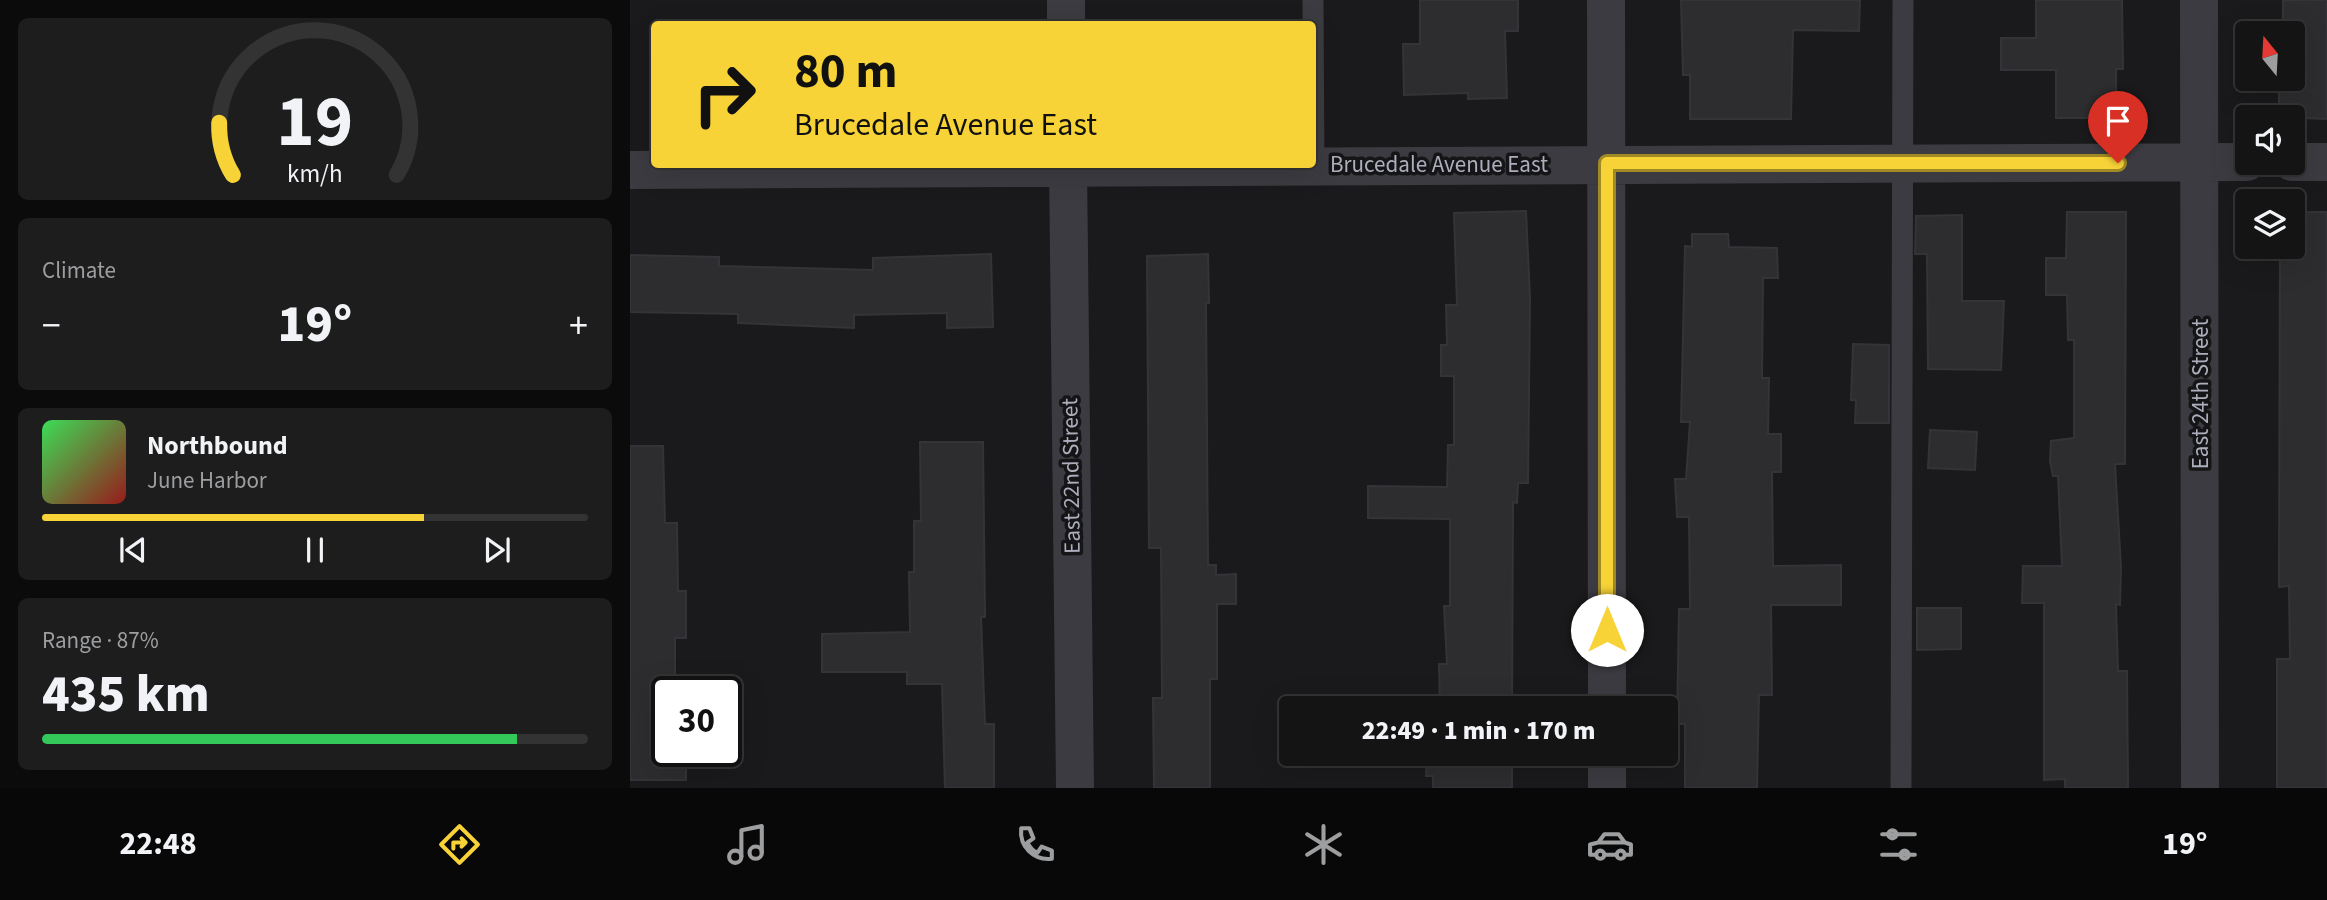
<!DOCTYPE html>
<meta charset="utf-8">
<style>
:root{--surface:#141415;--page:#1d1d1e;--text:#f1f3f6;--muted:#9d9ea0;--line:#333334;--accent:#f7d337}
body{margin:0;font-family:"Source Sans 3",sans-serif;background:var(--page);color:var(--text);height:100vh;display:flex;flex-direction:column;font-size:26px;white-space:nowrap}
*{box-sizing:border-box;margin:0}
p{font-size:23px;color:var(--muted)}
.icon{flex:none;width:38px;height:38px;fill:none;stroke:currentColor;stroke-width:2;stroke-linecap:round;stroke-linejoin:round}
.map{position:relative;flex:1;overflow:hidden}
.panel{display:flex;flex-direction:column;gap:18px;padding:18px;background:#0b0b0c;width:630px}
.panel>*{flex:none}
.hud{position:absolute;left:21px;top:21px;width:665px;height:147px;border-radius:7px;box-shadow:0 7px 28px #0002,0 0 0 2px var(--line);background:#f7d337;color:#111;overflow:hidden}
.needle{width:46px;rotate:342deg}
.buttons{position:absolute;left:1605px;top:21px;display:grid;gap:14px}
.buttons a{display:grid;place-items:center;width:70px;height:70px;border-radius:7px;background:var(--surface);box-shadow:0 7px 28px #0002,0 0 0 2px var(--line);font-size:35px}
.speed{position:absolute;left:21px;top:676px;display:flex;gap:14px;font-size:35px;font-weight:700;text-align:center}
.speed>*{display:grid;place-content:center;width:91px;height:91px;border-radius:50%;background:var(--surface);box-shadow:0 7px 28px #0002,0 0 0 2px var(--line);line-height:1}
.speed .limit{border:4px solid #111;border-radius:10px;background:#fff;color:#111}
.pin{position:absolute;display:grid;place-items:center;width:60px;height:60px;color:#fff;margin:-72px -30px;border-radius:50% 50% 50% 0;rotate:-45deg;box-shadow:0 0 7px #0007}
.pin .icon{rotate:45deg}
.me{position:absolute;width:77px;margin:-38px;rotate:0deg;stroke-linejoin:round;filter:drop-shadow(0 0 5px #0008)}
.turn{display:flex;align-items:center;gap:24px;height:147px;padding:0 28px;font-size:32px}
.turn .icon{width:91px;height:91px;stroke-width:2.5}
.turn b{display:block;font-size:49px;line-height:60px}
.big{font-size:52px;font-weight:800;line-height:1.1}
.panel .tile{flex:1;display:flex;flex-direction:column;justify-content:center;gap:10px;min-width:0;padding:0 24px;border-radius:10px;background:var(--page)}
.panel .dial{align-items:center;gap:0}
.dial svg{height:182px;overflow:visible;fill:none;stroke:var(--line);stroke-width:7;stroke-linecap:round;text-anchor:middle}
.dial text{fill:var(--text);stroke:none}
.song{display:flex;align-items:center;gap:21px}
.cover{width:84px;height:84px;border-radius:10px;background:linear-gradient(135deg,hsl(130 70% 55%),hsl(0 70% 35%))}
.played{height:7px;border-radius:4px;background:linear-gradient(90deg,var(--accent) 70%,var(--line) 70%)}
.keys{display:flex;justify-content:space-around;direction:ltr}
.heat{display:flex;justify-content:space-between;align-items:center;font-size:38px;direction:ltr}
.charge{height:10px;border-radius:5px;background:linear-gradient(90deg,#34c759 87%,var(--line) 0)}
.trip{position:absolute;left:649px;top:696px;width:399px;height:70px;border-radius:7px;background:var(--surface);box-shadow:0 7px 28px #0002,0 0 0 2px var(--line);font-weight:800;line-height:70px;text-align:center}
.menu{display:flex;height:112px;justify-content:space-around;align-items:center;background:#080808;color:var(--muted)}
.menu .icon{width:49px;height:49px}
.menu .active{color:var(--accent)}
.menu b{font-size:32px;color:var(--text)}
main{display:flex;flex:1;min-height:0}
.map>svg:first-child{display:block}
.building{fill:#2d2d30;stroke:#343438;stroke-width:2}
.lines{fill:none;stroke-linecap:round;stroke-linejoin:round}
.lane{stroke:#3b3b41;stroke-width:21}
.street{stroke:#3b3b41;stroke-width:38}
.route-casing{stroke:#a18924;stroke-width:18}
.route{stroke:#f7d337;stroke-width:12}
.labels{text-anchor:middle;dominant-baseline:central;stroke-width:7;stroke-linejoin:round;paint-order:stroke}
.street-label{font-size:23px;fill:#acaebc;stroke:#151517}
</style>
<main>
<section class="panel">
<div class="tile dial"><svg viewBox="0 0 100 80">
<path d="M14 69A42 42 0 1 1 86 69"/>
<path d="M14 69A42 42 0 0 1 8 46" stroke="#f7d337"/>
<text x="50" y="56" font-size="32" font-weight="700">19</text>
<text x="50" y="72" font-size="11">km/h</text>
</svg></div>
<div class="tile"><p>Climate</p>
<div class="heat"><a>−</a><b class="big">19°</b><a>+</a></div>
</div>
<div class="tile">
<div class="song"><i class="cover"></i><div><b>Northbound</b><p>June Harbor</p></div></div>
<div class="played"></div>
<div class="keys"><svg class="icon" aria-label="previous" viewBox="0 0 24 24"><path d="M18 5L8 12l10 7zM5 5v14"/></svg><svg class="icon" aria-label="pause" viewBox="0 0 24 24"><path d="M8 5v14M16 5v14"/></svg><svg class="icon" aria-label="next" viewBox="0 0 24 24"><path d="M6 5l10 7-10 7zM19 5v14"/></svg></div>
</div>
<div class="tile"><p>Range · 87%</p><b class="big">435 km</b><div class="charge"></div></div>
</section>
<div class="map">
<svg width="1697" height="788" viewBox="0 0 1697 788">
<rect width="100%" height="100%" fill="#1a1a1c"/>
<!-- building -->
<path class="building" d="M790,0H888V31H875L877,98L838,99V93L774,95L773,44H790Z
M1051,0H1230L1229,31L1163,30L1161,119H1060V75H1053Z
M1406,0H1492L1493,69H1486V118H1426V70H1371V38H1406Z
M1653,0H1697V119L1649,117V79H1662V33H1653Z
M896,211L900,298L898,483H888L887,503L883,502L882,709H797L810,708L809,664H817L814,606H820V519L738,518V486L817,487L818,445H824V376H811V345H817L816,305H827L824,213Z
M1437,212H1496L1495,464H1485L1491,567L1490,605L1486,604L1488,671H1497L1498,788H1435V779L1414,780V603H1392L1393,566H1432L1428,476H1423L1420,461L1421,441L1444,438V340H1438L1437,295H1416V258H1436Z
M1662,212H1697V788H1647V659H1660L1659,586L1649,587L1650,247H1662Z
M1332,215V301H1374L1371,370L1298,369L1297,254H1285L1286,216Z
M1062,234H1098L1099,247L1147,248L1148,278H1133L1132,378H1139L1138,434H1151V472H1142L1143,566L1211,565V605H1141L1142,695H1129L1127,788H1055V724H1047L1049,609H1060L1059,517H1047L1045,479H1056L1060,422H1051L1055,246L1062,247Z
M361,254L363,327L317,328V313L224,315V328L108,323V314L0,312V255L89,257V266L243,270V258Z
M578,254L579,303H576L578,565H586V575L606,574V604H587V679H580V788H524L523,698H532L531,548H519L517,256Z
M1223,344L1259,345V423H1225L1226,400H1221Z
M1300,430L1347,432L1345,470L1298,468Z
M290,442H353L355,617H351L355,724H364V788H315L312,684H277V672H192V634L280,632L279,572H284V521H291Z
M0,446H33L35,523H47L48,591H56V638H45V691H37V751H56V780H0Z
M1287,608H1331V649L1287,650Z
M797,754H882V788H803V776H796Z"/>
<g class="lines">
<!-- lane -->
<path class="lane" d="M683,0L684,165
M1271,788L1273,0"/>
<!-- street -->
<path class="street" d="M436,0V24
M976,0L977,709
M1569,0L1570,788
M1662,162H1697
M438,164L445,788
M0,170L1617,162
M977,754V788"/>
</g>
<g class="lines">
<defs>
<path id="route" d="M977,630V163H1488"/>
</defs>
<!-- route casing -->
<use href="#route" class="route-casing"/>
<!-- route -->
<use href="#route" class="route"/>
</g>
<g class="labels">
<!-- street labels -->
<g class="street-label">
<text x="809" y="164">Brucedale Avenue East</text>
<text transform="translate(1570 394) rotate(-90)">East 24th Street</text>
<text transform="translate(441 476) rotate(-91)">East 22nd Street</text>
</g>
</g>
</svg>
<div class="buttons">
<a><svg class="needle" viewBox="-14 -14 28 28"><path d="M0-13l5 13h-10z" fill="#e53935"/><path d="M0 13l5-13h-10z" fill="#9d9ea0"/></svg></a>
<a><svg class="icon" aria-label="sound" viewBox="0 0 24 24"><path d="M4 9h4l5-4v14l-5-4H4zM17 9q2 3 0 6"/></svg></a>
<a><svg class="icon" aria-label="layers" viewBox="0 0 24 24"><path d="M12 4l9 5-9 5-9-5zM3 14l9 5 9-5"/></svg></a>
</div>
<div class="speed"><div class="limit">30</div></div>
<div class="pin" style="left:1488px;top:163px;background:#d93025"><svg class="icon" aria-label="arrive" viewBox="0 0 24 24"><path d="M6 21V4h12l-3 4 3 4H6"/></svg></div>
<svg class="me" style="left:977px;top:630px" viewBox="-20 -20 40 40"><circle r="19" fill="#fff"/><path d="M0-13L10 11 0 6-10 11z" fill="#f7d337"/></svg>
<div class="trip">22:49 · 1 min · 170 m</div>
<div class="hud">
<div class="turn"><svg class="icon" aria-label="right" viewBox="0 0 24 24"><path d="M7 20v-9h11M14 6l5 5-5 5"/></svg><div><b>80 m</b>Brucedale Avenue East</div></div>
</div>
</div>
</main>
<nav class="menu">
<b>22:48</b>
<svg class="icon active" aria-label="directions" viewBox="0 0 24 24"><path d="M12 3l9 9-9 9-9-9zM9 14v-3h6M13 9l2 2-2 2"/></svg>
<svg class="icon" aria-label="music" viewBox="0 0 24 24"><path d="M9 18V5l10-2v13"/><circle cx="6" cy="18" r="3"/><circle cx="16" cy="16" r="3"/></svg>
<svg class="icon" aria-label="phone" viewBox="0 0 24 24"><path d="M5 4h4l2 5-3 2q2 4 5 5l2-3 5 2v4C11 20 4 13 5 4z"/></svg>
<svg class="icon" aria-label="climate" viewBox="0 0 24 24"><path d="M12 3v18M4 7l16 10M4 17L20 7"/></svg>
<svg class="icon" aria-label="car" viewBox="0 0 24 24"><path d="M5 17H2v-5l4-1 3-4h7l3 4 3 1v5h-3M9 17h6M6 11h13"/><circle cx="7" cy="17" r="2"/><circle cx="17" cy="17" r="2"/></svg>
<svg class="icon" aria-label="filters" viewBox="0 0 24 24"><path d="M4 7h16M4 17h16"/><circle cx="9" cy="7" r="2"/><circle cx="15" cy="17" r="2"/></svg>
<b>19°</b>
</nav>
